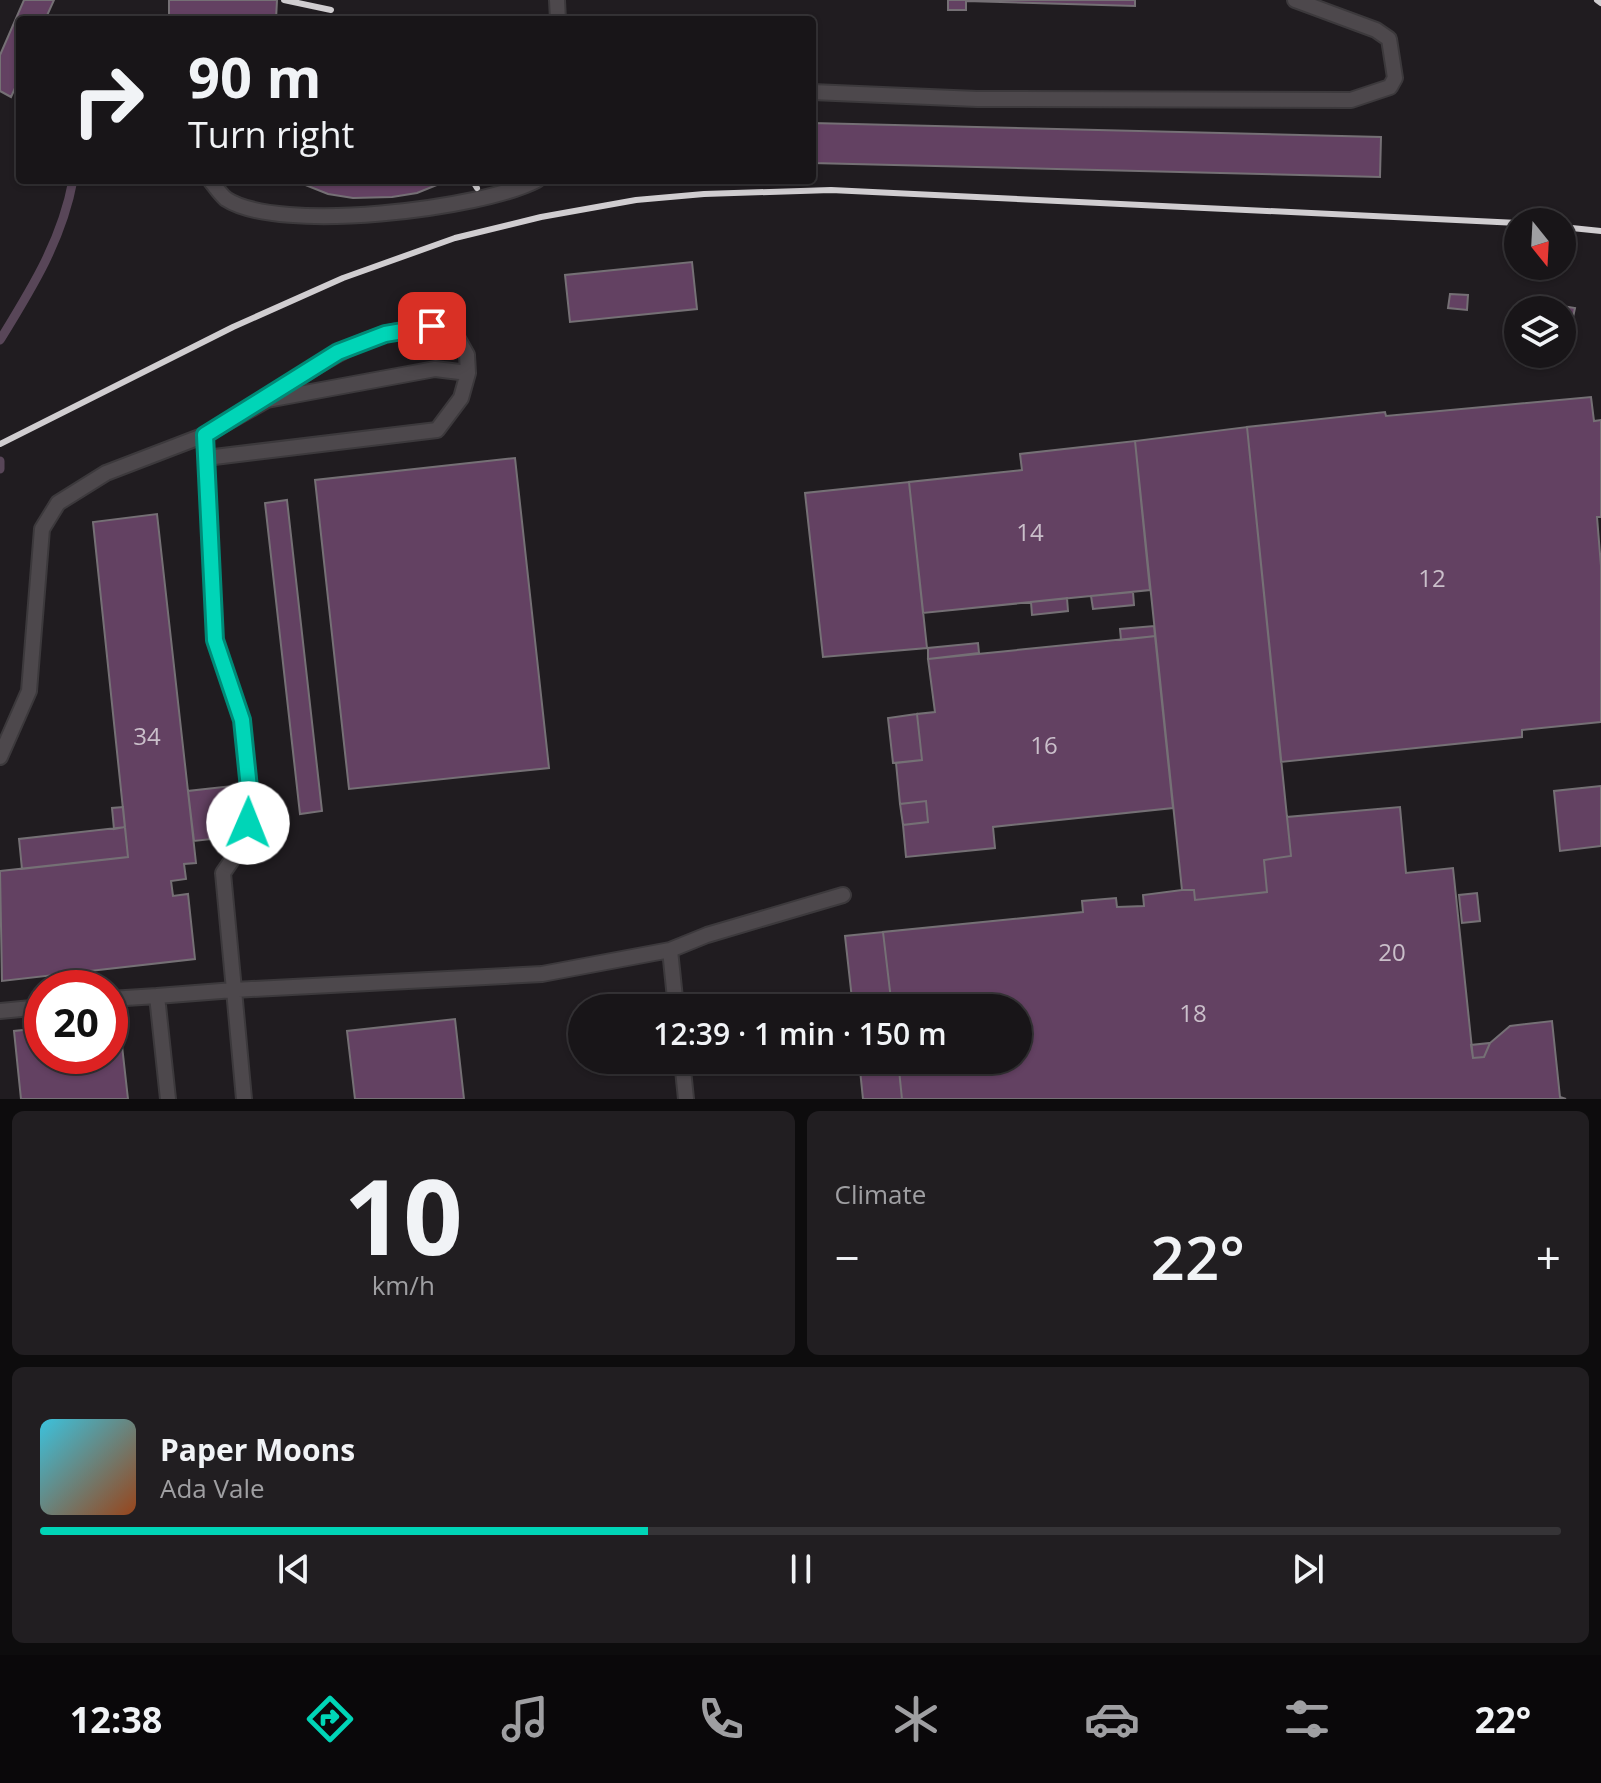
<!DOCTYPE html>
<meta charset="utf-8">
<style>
:root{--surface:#181518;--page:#211e21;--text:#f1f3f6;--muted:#9f9fa2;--line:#363437;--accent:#00d5b7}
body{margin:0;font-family:"Open Sans",sans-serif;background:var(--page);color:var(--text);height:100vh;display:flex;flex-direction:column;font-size:30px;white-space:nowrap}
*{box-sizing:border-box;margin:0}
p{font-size:26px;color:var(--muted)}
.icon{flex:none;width:44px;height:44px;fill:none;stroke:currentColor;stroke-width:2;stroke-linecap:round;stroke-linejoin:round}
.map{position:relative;height:1099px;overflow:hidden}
.details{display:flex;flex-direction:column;gap:12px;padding:12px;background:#0d0c0d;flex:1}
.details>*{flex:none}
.top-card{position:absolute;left:16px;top:16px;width:800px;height:168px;border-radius:8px;box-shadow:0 2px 6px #0004,0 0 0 2px var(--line);background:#181518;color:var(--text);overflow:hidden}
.needle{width:52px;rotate:162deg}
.buttons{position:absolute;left:1504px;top:208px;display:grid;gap:16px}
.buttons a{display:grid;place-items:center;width:72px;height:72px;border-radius:50%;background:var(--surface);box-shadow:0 2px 6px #0004,0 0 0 2px var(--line);font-size:40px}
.speed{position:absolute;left:24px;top:970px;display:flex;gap:16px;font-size:40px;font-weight:700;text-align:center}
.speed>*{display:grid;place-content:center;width:104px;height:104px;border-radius:50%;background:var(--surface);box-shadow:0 2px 6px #0004,0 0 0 2px var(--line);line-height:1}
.speed .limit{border:12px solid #d22;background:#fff;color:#111}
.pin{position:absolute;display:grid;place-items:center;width:68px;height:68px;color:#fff;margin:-34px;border-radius:16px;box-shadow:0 4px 12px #0006}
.me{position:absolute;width:88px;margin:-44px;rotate:1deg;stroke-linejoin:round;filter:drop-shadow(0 0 6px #0008)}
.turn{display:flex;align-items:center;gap:28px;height:168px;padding:0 40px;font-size:36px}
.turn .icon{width:104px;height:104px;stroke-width:2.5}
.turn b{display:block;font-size:56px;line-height:68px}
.big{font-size:60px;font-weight:600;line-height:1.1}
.details .tile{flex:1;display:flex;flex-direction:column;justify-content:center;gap:12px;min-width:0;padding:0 28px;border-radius:12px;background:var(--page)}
.details .dial{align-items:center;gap:0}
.dial b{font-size:104px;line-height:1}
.song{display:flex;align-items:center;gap:24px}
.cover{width:96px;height:96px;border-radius:12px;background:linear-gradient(135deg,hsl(190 70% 55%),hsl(20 70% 35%))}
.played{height:8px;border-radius:4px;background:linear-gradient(90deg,var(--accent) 40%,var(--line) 40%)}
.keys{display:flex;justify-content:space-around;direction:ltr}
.heat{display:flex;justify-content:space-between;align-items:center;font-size:44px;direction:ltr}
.details .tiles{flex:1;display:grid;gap:12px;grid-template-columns:1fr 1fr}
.tile:last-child{grid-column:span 2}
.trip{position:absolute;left:568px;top:994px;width:464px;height:80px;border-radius:40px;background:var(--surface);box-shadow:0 2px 6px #0004,0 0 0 2px var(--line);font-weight:600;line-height:80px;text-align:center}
.dock{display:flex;height:128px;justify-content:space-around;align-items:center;background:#0a080a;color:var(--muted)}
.dock .icon{width:56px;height:56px}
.dock .on{color:var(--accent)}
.dock b{font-size:36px;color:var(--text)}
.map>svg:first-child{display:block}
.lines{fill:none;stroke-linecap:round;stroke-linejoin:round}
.stream{stroke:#584658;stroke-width:9}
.building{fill:#634162;stroke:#757075;stroke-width:2}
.service-casing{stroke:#3c393c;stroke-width:18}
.service{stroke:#4d484c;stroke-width:14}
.rail{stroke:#d0cdd0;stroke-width:6}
.route-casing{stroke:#008a77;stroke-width:20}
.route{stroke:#00d5b7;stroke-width:14}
.labels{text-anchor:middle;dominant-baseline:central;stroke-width:8;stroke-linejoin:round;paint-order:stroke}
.number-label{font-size:24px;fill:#cabfca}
</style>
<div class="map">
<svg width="1601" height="1099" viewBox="0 0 1601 1099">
<rect width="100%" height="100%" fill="#201c20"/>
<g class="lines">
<!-- stream -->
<path class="stream" d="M0,340C32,288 62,240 73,180
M0,461V469"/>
</g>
<!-- building -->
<path class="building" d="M24,0H54L45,20H20V77L11,97L0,91V55Z
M169,0H277L276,20H169Z
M948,0H1135V6L966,1V10H948Z
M812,123L1381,137L1380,177L812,163Z
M293,180H449L417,193L392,197L353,198L328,194Z
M692,262L697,309L570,322L565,275Z
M1450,294L1468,295L1467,310L1448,308Z
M1556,305L1575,308L1572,322L1562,320V310H1555Z
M1591,397L1594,421L1601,420V517H1597L1601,566V722L1522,730V737L1281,762L1247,427L1385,412L1386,416Z
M1247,427L1291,856L1264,860L1267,892L1195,900L1194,890H1182L1135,441Z
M1135,441L1150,590L923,613L909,482L1022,470L1020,454Z
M515,458L549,768L349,789L315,480Z
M909,482L927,648L823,657L805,493Z
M287,500L322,811L300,814L265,503Z
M157,514L196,863L184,864L186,879L171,881L173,896L188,894L195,959L2,981L0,871L128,857L93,522Z
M1133,592L1134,605L1093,609L1091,596Z
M1067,598L1068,611L1032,615L1031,602Z
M1154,626L1155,636L1121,640L1120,629Z
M1155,636L1173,808L993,827L995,848L906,857L903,825L928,822L926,801L900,804L896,763L922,760L917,714L935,712L928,659Z
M978,643L979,653L928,659V648Z
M917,714L922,760L893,763L888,718Z
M232,786L238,836L194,841L188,791Z
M1601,786V846L1560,851L1554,791Z
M926,801L928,822L903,825L900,804Z
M123,807L125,827L114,829L112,808Z
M1400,807L1406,873L1453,868L1473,1058L1484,1057L1490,1043L1510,1026L1552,1021L1560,1097L1566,1099H902L898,1060H1018V1008H892L883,932L1083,912L1082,901L1116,898L1117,907L1144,906L1143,895L1182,890H1194L1195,900L1267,892L1264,860L1291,856L1287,817Z
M125,827L128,857L22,869L19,839Z
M1477,893L1480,921L1462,923L1459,895Z
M883,932L892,1008H853L845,936Z
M119,1019L128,1099H21L14,1031L42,1028V1056H110V1020Z
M455,1019L464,1099H355L347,1031Z
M1490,1043L1484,1057L1473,1058L1471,1045Z
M859,1060H898L902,1099H863Z"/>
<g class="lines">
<defs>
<path id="service" d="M557,0L558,20
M812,92L977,99L1351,100L1390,87L1395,78L1389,39L1376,30L1295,0
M210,180C215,186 220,194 226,199C279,234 482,209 537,180
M270,397C324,362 386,314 454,332L467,355L468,373
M0,757L29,691L42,529L58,503L106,473L205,435
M670,950L676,1008
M110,999L157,996
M0,1011L42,1007
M682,1060L686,1099
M168,1099L157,996L234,990L223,873L243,844L250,798L242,720L215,640L206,458L437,430L461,398L468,373L435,369L267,400L205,435L206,458
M244,1099L234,990L542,974L670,950L707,935L843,895"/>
</defs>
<!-- service casing -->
<use href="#service" class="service-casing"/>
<!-- service -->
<use href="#service" class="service"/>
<!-- rail -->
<path class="rail" d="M284,0L331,10
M1597,0L1601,3
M275,17L331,18
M472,180L477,188
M1562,227L1601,231
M0,444L233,327L343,278L455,238L541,217L636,200L704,194L831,190L1518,223"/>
</g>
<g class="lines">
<defs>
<path id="route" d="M248,823L250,798L242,720L215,640L205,435L338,352L385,334L432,326"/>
</defs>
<!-- route casing -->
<use href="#route" class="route-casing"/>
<!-- route -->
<use href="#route" class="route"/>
</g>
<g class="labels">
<!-- number labels -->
<g class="number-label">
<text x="1030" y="531">14</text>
<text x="1432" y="577">12</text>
<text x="147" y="735">34</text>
<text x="1044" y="744">16</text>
<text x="1392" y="951">20</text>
<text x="1193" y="1012">18</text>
</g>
</g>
</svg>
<div class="buttons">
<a><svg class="needle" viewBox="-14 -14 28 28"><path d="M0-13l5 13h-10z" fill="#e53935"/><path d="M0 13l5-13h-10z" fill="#9f9fa2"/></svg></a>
<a><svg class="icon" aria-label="layers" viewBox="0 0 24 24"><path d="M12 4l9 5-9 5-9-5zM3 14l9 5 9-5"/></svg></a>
</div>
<div class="speed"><div class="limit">20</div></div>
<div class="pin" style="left:432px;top:326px;background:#d93025"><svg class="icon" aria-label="arrive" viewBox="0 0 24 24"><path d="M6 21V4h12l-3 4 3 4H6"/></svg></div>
<svg class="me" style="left:248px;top:823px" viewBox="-20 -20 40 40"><circle r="19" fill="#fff"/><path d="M0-13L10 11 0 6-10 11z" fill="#00d5b7"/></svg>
<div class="trip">12:39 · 1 min · 150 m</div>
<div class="top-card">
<div class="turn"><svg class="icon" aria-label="right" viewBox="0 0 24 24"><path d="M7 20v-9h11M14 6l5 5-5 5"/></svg><div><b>90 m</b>Turn right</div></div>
</div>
</div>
<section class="details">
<div class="tiles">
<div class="tile dial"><b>10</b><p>km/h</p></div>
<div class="tile"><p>Climate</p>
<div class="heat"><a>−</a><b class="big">22°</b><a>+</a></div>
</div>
<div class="tile">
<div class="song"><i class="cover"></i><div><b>Paper Moons</b><p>Ada Vale</p></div></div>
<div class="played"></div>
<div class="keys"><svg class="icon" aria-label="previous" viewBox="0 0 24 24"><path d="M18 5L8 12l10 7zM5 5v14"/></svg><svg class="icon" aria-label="pause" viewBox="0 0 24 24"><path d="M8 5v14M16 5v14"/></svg><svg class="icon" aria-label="next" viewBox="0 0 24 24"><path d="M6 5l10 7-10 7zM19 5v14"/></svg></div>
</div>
</div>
</section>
<nav class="dock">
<b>12:38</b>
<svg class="icon on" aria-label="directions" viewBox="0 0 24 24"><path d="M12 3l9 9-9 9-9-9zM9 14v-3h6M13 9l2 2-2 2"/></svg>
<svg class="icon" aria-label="music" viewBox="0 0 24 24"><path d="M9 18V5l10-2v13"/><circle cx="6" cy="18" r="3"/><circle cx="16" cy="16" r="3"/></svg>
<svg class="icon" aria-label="phone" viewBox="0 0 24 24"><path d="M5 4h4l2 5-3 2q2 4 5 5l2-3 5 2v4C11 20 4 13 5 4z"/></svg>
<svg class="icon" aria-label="climate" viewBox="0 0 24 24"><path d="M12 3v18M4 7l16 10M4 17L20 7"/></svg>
<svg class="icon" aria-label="car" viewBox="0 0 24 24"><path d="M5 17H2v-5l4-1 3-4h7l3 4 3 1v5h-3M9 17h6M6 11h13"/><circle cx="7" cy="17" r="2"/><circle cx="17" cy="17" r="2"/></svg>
<svg class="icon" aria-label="filters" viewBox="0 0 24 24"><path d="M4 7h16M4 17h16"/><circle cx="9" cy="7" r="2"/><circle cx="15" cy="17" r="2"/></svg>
<b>22°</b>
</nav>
